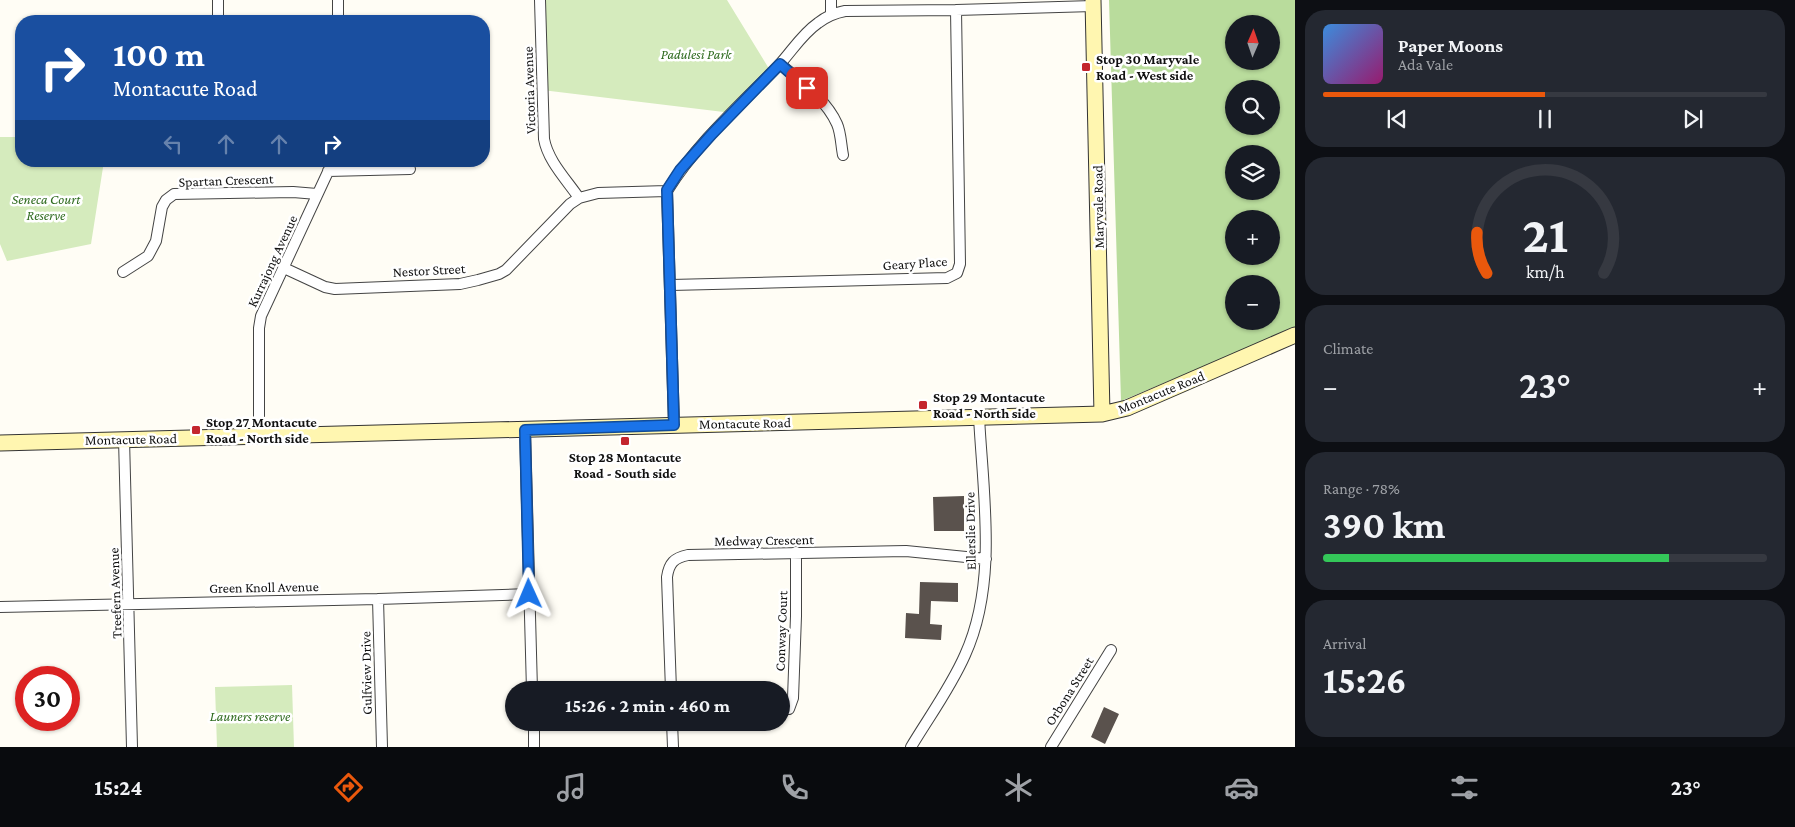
<!DOCTYPE html>
<meta charset="utf-8">
<style>
:root{--surface:#171b24;--page:#242831;--text:#f1f3f6;--muted:#9ea1a6;--line:#363941;--accent:#ea580c}
body{margin:0;font-family:"Crimson Pro",serif;background:var(--page);color:var(--text);height:100vh;display:flex;flex-direction:column;font-size:19px;white-space:nowrap}
*{box-sizing:border-box;margin:0}
p{font-size:16px;color:var(--muted)}
.icon{flex:none;width:28px;height:28px;fill:none;stroke:currentColor;stroke-width:2;stroke-linecap:round;stroke-linejoin:round}
.map{position:relative;flex:1;overflow:hidden}
.drawer{display:flex;flex-direction:column;gap:10px;padding:10px;background:#0d0f14;width:500px}
.drawer>*{flex:none}
.top-card{position:absolute;left:15px;top:15px;width:475px;height:152px;border-radius:20px;box-shadow:0 1px 4px #0004;background:#1a4fa0;color:#fff;overflow:hidden}
.needle{width:32px;rotate:2deg}
.tools{position:absolute;left:1225px;top:15px;display:grid;gap:10px}
.tools a{display:grid;place-items:center;width:55px;height:55px;border-radius:50%;background:var(--surface);box-shadow:0 1px 4px #0004;font-size:25px}
.speed{position:absolute;left:15px;top:666px;display:flex;gap:10px;font-size:25px;font-weight:700;text-align:center}
.speed>*{display:grid;place-content:center;width:65px;height:65px;border-radius:50%;background:var(--surface);box-shadow:0 1px 4px #0004;line-height:1}
.speed .limit{border:8px solid #d22;background:#fff;color:#111}
.pin{position:absolute;display:grid;place-items:center;width:42px;height:42px;color:#fff;margin:-21px;border-radius:10px;box-shadow:0 2px 8px #0006}
.me{position:absolute;width:55px;margin:-28px;rotate:359deg;stroke-linejoin:round;filter:drop-shadow(0 0 4px #0008)}
.turn{display:flex;align-items:center;gap:18px;height:105px;padding:0 15px;font-size:22px}
.turn .icon{width:65px;height:65px;stroke-width:2.5}
.turn b{display:block;font-size:35px;line-height:42px}
.lanes{display:flex;align-items:center;height:48px;padding:0 15px;background:#0003;justify-content:center;gap:25px;direction:ltr}
.lanes .off{opacity:.35}
.big{font-size:38px;font-weight:700;line-height:1.1}
.drawer .widget{flex:1;display:flex;flex-direction:column;justify-content:center;gap:8px;min-width:0;padding:0 18px;border-radius:20px;background:var(--page)}
.drawer .dial{align-items:center;gap:0}
.dial svg{height:130px;overflow:visible;fill:none;stroke:var(--line);stroke-width:7;stroke-linecap:round;text-anchor:middle}
.dial text{fill:var(--text);stroke:none}
.song{display:flex;align-items:center;gap:15px}
.cover{width:60px;height:60px;border-radius:8px;background:linear-gradient(135deg,hsl(210 70% 55%),hsl(320 70% 35%))}
.played{height:5px;border-radius:2px;background:linear-gradient(90deg,var(--accent) 50%,var(--line) 50%)}
.keys{display:flex;justify-content:space-around;direction:ltr}
.heat{display:flex;justify-content:space-between;align-items:center;font-size:28px;direction:ltr}
.charge{height:8px;border-radius:4px;background:linear-gradient(90deg,#34c759 78%,var(--line) 0)}
.trip{position:absolute;left:505px;top:681px;width:285px;height:50px;border-radius:25px;background:var(--surface);box-shadow:0 1px 4px #0004;font-weight:700;line-height:50px;text-align:center}
.tabs{display:flex;height:80px;justify-content:space-around;align-items:center;background:#090b0e;color:var(--muted)}
.tabs .icon{width:35px;height:35px}
.tabs .active{color:var(--accent)}
.tabs b{font-size:22px;color:var(--text)}
main{display:flex;flex:1;min-height:0}
.map>svg:first-child{display:block}
.green{fill:#d5ebbd}
.forest{fill:#b9dc9c;fill-rule:evenodd}
.building{fill:#5a524d}
.lines{fill:none;stroke-linecap:round;stroke-linejoin:round}
.minor-casing{stroke:#444;stroke-width:12}
.secondary-casing{stroke:#333;stroke-width:17}
.minor{stroke:#fff;stroke-width:10}
.secondary{stroke:#fff6b0;stroke-width:15}
.route-casing{stroke:#114b97;stroke-width:12}
.route{stroke:#1a73e8;stroke-width:9}
.poi-dot{fill:#c4262e;stroke:#fff;stroke-width:2}
.labels{text-anchor:middle;dominant-baseline:central;stroke-width:5;stroke-linejoin:round;paint-order:stroke}
.park-label{font-size:14px;font-style:italic;fill:#2f6b1f;stroke:#fff}
.poi-label{font-size:14px;font-weight:bold;fill:#111;stroke:#fff;text-anchor:start}
.street-label{font-size:14px;fill:#111;stroke:#fff}
</style>
<main>
<div class="map">
<svg width="1295" height="747" viewBox="0 0 1295 747">
<rect width="100%" height="100%" fill="#fffdf5"/>
<!-- green -->
<path class="green" d="M540,0H727L771,72L732,113L542,90Z
M0,137H21V161H104L91,244L7,261L0,244Z
M292,685L294,747H217L215,687Z"/>
<!-- forest -->
<path class="forest" d="M1109,0H1295V328L1121,401ZM1234,24H1271V61H1234ZM1234,89H1271V126H1234ZM1234,154H1271V191H1234ZM1234,219H1271V256H1234ZM1234,284H1271V321H1234Z"/>
<!-- building -->
<path class="building" d="M964,496V531H934L933,497Z
M920,582L958,583V602L931,601L930,624L942,625L941,640L905,638L906,613L919,614Z
M1104,707L1119,714L1105,744L1091,737Z"/>
<g class="lines">
<defs>
<path id="minor" d="M218,0V21
M338,0V21
M540,0L544,139C548,161 566,179 579,198
M831,0V14
M780,64C800,81 826,99 837,124C841,133 841,145 843,155
M328,171L410,169
M284,268L325,287L335,289L460,284L478,280L499,274L506,270L570,204L579,198L598,193L667,191
M123,272L148,256L156,241L162,207L166,200L174,194L293,192L317,194
M671,285L947,278L957,273L960,264L956,10
M674,425L667,191C697,143 740,105 779,65C792,51 802,34 818,23C827,16 834,13 845,11L956,10L1093,6
M525,430L532,690
M259,437V328L261,316L333,161
M124,439L132,747
M378,599L382,747
M0,607L378,599L529,594
M671,690L667,577C669,563 674,558 688,555L906,551L986,559
M789,709L793,698L796,616V552
M534,722V747
M672,722L673,747
M911,747C929,717 951,687 965,655C998,583 983,494 979,417
M1051,747L1111,650"/>
<path id="secondary" d="M1093,0L1102,414
M0,443L1102,414L1127,408L1295,335"/>
</defs>
<!-- minor casing -->
<use href="#minor" class="minor-casing"/>
<!-- secondary casing -->
<use href="#secondary" class="secondary-casing"/>
<!-- minor -->
<use href="#minor" class="minor"/>
<!-- secondary -->
<use href="#secondary" class="secondary"/>
</g>
<g class="lines">
<defs>
<path id="route" d="M529,594L525,430L674,425L667,190L680,170L712,134L780,64L807,88"/>
</defs>
<!-- route casing -->
<use href="#route" class="route-casing"/>
<!-- route -->
<use href="#route" class="route"/>
</g>
<!-- markers -->
<g class="poi-dot">
<rect x="1081" y="62" width="10" height="10" rx="2.5"/>
<rect x="918" y="400" width="10" height="10" rx="2.5"/>
<rect x="191" y="425" width="10" height="10" rx="2.5"/>
<rect x="620" y="436" width="10" height="10" rx="2.5"/>
</g>
<g class="labels">
<!-- park labels -->
<g class="park-label">
<text x="696" y="54">Padulesi Park</text>
<text x="46" y="199">Seneca Court<tspan x="46" dy="16">Reserve</tspan></text>
<text x="250" y="716">Launers reserve</text>
</g>
<!-- poi labels -->
<g class="poi-label">
<text x="1096" y="59">Stop 30 Maryvale<tspan x="1096" dy="16">Road - West side</tspan></text>
<text x="933" y="397">Stop 29 Montacute<tspan x="933" dy="16">Road - North side</tspan></text>
<text x="206" y="422">Stop 27 Montacute<tspan x="206" dy="16">Road - North side</tspan></text>
<text x="625" y="457" text-anchor="middle">Stop 28 Montacute<tspan x="625" dy="16">Road - South side</tspan></text>
</g>
<!-- street labels -->
<g class="street-label">
<text transform="translate(529 90) rotate(-92)">Victoria Avenue</text>
<text transform="translate(226 180) rotate(-2)">Spartan Crescent</text>
<text transform="translate(1098 207) rotate(-91)">Maryvale Road</text>
<text transform="translate(272 261) rotate(-65)">Kurrajong Avenue</text>
<text transform="translate(915 263) rotate(-4)">Geary Place</text>
<text transform="translate(429 270) rotate(-3)">Nestor Street</text>
<text transform="translate(1161 392) rotate(-22)">Montacute Road</text>
<text transform="translate(745 423) rotate(-1)">Montacute Road</text>
<text transform="translate(131 439) rotate(-1)">Montacute Road</text>
<text transform="translate(970 531) rotate(-91)">Ellerslie Drive</text>
<text transform="translate(764 540) rotate(-1)">Medway Crescent</text>
<text transform="translate(264 587) rotate(-1)">Green Knoll Avenue</text>
<text transform="translate(115 593) rotate(-92)">Treefern Avenue</text>
<text transform="translate(781 631) rotate(-88)">Conway Court</text>
<text transform="translate(366 673) rotate(-91)">Gulfview Drive</text>
<text transform="translate(1069 691) rotate(-58)">Orbona Street</text>
</g>
</g>
</svg>
<div class="tools">
<a><svg class="needle" viewBox="-14 -14 28 28"><path d="M0-13l5 13h-10z" fill="#e53935"/><path d="M0 13l5-13h-10z" fill="#9ea1a6"/></svg></a>
<a><svg class="icon" aria-label="search" viewBox="0 0 24 24"><circle cx="10" cy="10" r="6"/><path d="M15 15l6 6"/></svg></a>
<a><svg class="icon" aria-label="layers" viewBox="0 0 24 24"><path d="M12 4l9 5-9 5-9-5zM3 14l9 5 9-5"/></svg></a>
<a>+</a>
<a>−</a>
</div>
<div class="speed"><div class="limit">30</div></div>
<div class="pin" style="left:807px;top:88px;background:#d93025"><svg class="icon" aria-label="arrive" viewBox="0 0 24 24"><path d="M6 21V4h12l-3 4 3 4H6"/></svg></div>
<svg class="me" style="left:529px;top:594px" viewBox="-20 -20 40 40"><path d="M0-17L14 15 0 8-14 15z" fill="#1a73e8" stroke="#fff" stroke-width="4"/></svg>
<div class="trip">15:26 · 2 min · 460 m</div>
<div class="top-card">
<div class="turn"><svg class="icon" aria-label="right" viewBox="0 0 24 24"><path d="M7 20v-9h11M14 6l5 5-5 5"/></svg><div><b>100 m</b>Montacute Road</div></div>
<div class="lanes"><svg class="icon off" aria-label="left" viewBox="0 0 24 24"><path d="M17 20v-9H6M10 6l-5 5 5 5"/></svg><svg class="icon off" aria-label="ahead" viewBox="0 0 24 24"><path d="M12 20V5M6 11l6-6 6 6"/></svg><svg class="icon off" aria-label="ahead" viewBox="0 0 24 24"><path d="M12 20V5M6 11l6-6 6 6"/></svg><svg class="icon" aria-label="right" viewBox="0 0 24 24"><path d="M7 20v-9h11M14 6l5 5-5 5"/></svg></div>
</div>
</div>
<section class="drawer">
<div class="widget">
<div class="song"><i class="cover"></i><div><b>Paper Moons</b><p>Ada Vale</p></div></div>
<div class="played"></div>
<div class="keys"><svg class="icon" aria-label="previous" viewBox="0 0 24 24"><path d="M18 5L8 12l10 7zM5 5v14"/></svg><svg class="icon" aria-label="pause" viewBox="0 0 24 24"><path d="M8 5v14M16 5v14"/></svg><svg class="icon" aria-label="next" viewBox="0 0 24 24"><path d="M6 5l10 7-10 7zM19 5v14"/></svg></div>
</div>
<div class="widget dial"><svg viewBox="0 0 100 80">
<path d="M14 69A42 42 0 1 1 86 69"/>
<path d="M14 69A42 42 0 0 1 8 44" stroke="#ea580c"/>
<text x="50" y="56" font-size="32" font-weight="700">21</text>
<text x="50" y="72" font-size="11">km/h</text>
</svg></div>
<div class="widget"><p>Climate</p>
<div class="heat"><a>−</a><b class="big">23°</b><a>+</a></div>
</div>
<div class="widget"><p>Range · 78%</p><b class="big">390 km</b><div class="charge"></div></div>
<div class="widget"><p>Arrival</p><b class="big">15:26</b></div>
</section>
</main>
<nav class="tabs">
<b>15:24</b>
<svg class="icon active" aria-label="directions" viewBox="0 0 24 24"><path d="M12 3l9 9-9 9-9-9zM9 14v-3h6M13 9l2 2-2 2"/></svg>
<svg class="icon" aria-label="music" viewBox="0 0 24 24"><path d="M9 18V5l10-2v13"/><circle cx="6" cy="18" r="3"/><circle cx="16" cy="16" r="3"/></svg>
<svg class="icon" aria-label="phone" viewBox="0 0 24 24"><path d="M5 4h4l2 5-3 2q2 4 5 5l2-3 5 2v4C11 20 4 13 5 4z"/></svg>
<svg class="icon" aria-label="climate" viewBox="0 0 24 24"><path d="M12 3v18M4 7l16 10M4 17L20 7"/></svg>
<svg class="icon" aria-label="car" viewBox="0 0 24 24"><path d="M5 17H2v-5l4-1 3-4h7l3 4 3 1v5h-3M9 17h6M6 11h13"/><circle cx="7" cy="17" r="2"/><circle cx="17" cy="17" r="2"/></svg>
<svg class="icon" aria-label="filters" viewBox="0 0 24 24"><path d="M4 7h16M4 17h16"/><circle cx="9" cy="7" r="2"/><circle cx="15" cy="17" r="2"/></svg>
<b>23°</b>
</nav>
